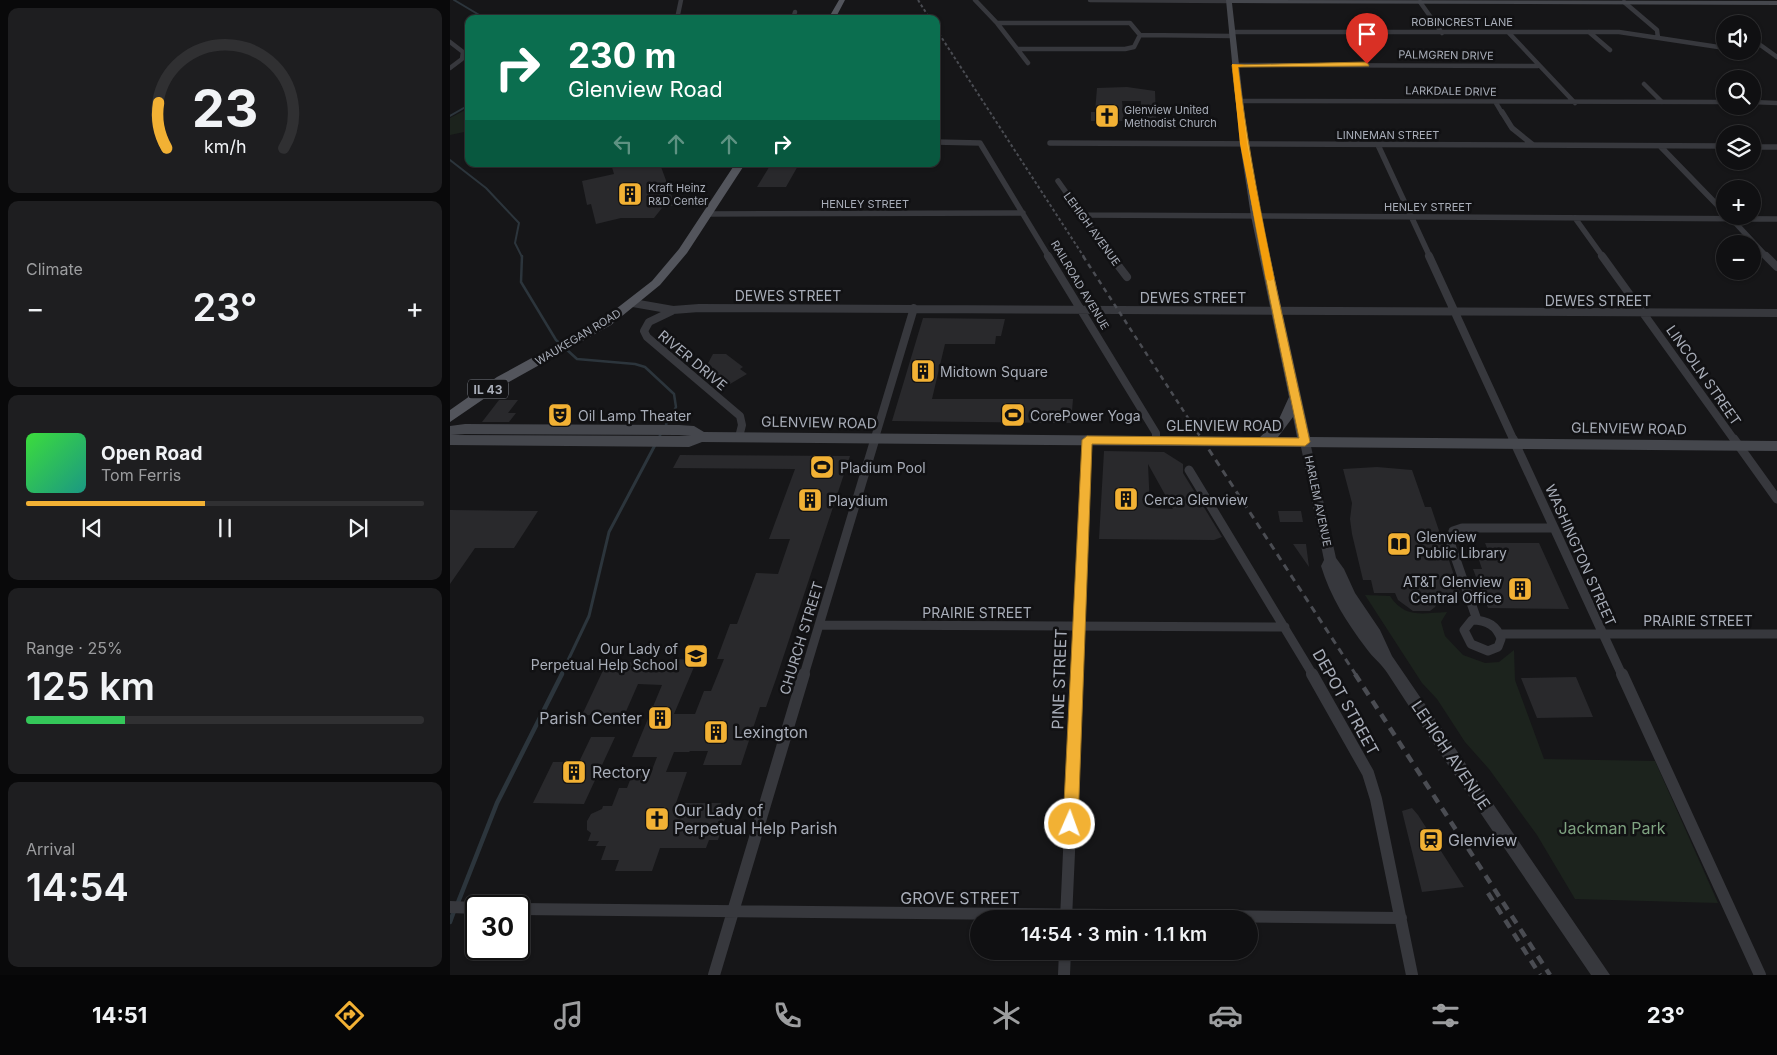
<!DOCTYPE html>
<meta charset="utf-8">
<style>
:root{--surface:#101012;--page:#1e1e20;--text:#f1f3f6;--muted:#9c9d9f;--line:#303032;--accent:#f2b134}
body{margin:0;font-family:Inter,sans-serif;background:var(--page);color:var(--text);height:100vh;display:flex;flex-direction:column;font-size:19px;white-space:nowrap}
*{box-sizing:border-box;margin:0}
p{font-size:16px;color:var(--muted)}
.icon{flex:none;width:28px;height:28px;fill:none;stroke:currentColor;stroke-width:2;stroke-linecap:round;stroke-linejoin:round}
.map{position:relative;flex:1;overflow:hidden}
.details{display:flex;flex-direction:column;gap:8px;padding:8px;background:#09090a;width:450px}
.details>*{flex:none}
.top-card{position:absolute;left:15px;top:15px;width:475px;height:152px;border-radius:10px;box-shadow:0 1px 4px #0004,0 0 0 1px var(--line);background:#0b6e4f;color:#fff;overflow:hidden}
.controls{position:absolute;left:1266px;top:15px;display:grid;gap:10px}
.controls a{display:grid;place-items:center;width:45px;height:45px;border-radius:50%;background:var(--surface);box-shadow:0 1px 4px #0004,0 0 0 1px var(--line);font-size:25px}
.speed{position:absolute;left:15px;top:895px;display:flex;gap:10px;font-size:25px;font-weight:700;text-align:center}
.speed>*{display:grid;place-content:center;width:65px;height:65px;border-radius:50%;background:var(--surface);box-shadow:0 1px 4px #0004,0 0 0 1px var(--line);line-height:1}
.speed .limit{border:2px solid #111;border-radius:8px;background:#fff;color:#111}
.pin{position:absolute;display:grid;place-items:center;width:42px;height:42px;color:#fff;margin:-51px -21px;border-radius:50% 50% 50% 0;rotate:-45deg;box-shadow:0 0 5px #0007}
.pin .icon{rotate:45deg}
.me{position:absolute;width:55px;margin:-28px;rotate:2deg;stroke-linejoin:round;filter:drop-shadow(0 0 4px #0008)}
.turn{display:flex;align-items:center;gap:18px;height:105px;padding:0 20px;font-size:22px}
.turn .icon{width:65px;height:65px;stroke-width:2.5}
.turn b{display:block;font-size:35px;line-height:42px}
.lanes{display:flex;align-items:center;height:48px;padding:0 20px;background:#0003;justify-content:center;gap:25px;direction:ltr}
.lanes .off{opacity:.35}
.big{font-size:38px;font-weight:600;line-height:1.1}
.details .card{flex:1;display:flex;flex-direction:column;justify-content:center;gap:8px;min-width:0;padding:0 18px;border-radius:10px;background:var(--page)}
.details .dial{align-items:center;gap:0}
.dial svg{height:130px;overflow:visible;fill:none;stroke:var(--line);stroke-width:7;stroke-linecap:round;text-anchor:middle}
.dial text{fill:var(--text);stroke:none}
.song{display:flex;align-items:center;gap:15px}
.cover{width:60px;height:60px;border-radius:8px;background:linear-gradient(135deg,hsl(120 70% 55%),hsl(170 70% 35%))}
.played{height:5px;border-radius:2px;background:linear-gradient(90deg,var(--accent) 45%,var(--line) 45%)}
.keys{display:flex;justify-content:space-around;direction:ltr}
.heat{display:flex;justify-content:space-between;align-items:center;font-size:28px;direction:ltr}
.charge{height:8px;border-radius:4px;background:linear-gradient(90deg,#34c759 25%,var(--line) 0)}
.trip{position:absolute;left:520px;top:910px;width:288px;height:50px;border-radius:25px;background:var(--surface);box-shadow:0 1px 4px #0004,0 0 0 1px var(--line);font-weight:600;line-height:50px;text-align:center}
.tabs{display:flex;height:80px;justify-content:space-around;align-items:center;background:#060607;color:var(--muted)}
.tabs .icon{width:35px;height:35px}
.tabs .current{color:var(--accent)}
.tabs b{font-size:22px;color:var(--text)}
main{display:flex;flex:1;min-height:0}
.map>svg:first-child{display:block}
.green{fill:#1c231d}
.lines{fill:none;stroke-linecap:round;stroke-linejoin:round}
.stream-far3{stroke:#2c353c;stroke-width:2}
.stream-far2{stroke:#2c353c;stroke-width:2.5}
.stream-far1{stroke:#2c353c;stroke-width:3}
.stream{stroke:#2c353c;stroke-width:4.5}
.building{fill:#29292c;fill-rule:evenodd}
.minor-far4{stroke:#37383d;stroke-width:4.5}
.minor-far3{stroke:#37383d;stroke-width:5.5}
.minor-far2{stroke:#37383d;stroke-width:8}
.minor-far1{stroke:#37383d;stroke-width:9}
.minor{stroke:#37383d;stroke-width:12}
.tertiary{fill:#37383d;fill-rule:evenodd}
.secondary{fill:#45474d;fill-rule:evenodd}
.primary{fill:#53555c;fill-rule:evenodd}
.rail-far3{stroke:#4a4c52;stroke-width:2;stroke-dasharray:3 2.5;stroke-linecap:butt}
.rail-far2{stroke:#4a4c52;stroke-width:2.5;stroke-dasharray:5 4.5;stroke-linecap:butt}
.rail-far1{stroke:#4a4c52;stroke-width:3;stroke-dasharray:7 5.5;stroke-linecap:butt}
.rail{stroke:#4a4c52;stroke-width:4.5;stroke-dasharray:9 7;stroke-linecap:butt}
.route{fill:#f2b134;stroke:#9d7322}
.slow{fill:#f59e0b}
.labels{text-anchor:middle;dominant-baseline:central;stroke-width:5;stroke-linejoin:round;paint-order:stroke}
.far-street-label{font-size:11px;fill:#a8adb8;stroke:#111113}
.far-poi-label{font-size:11px;fill:#a8adb8;stroke:#111113;text-anchor:start}
.shield{fill:#111113;stroke:#7b7e86;stroke-width:1}
.shield-label{font-size:12px;font-weight:bold;fill:#a8adb8}
.street-label{font-size:14px;fill:#a8adb8;stroke:#111113}
.poi-label{font-size:14px;fill:#a8adb8;stroke:#111113;text-anchor:start}
.near-street-label{font-size:16px;fill:#a8adb8;stroke:#111113}
.near-poi-label{font-size:16px;fill:#a8adb8;stroke:#111113;text-anchor:start}
.near-park-label{font-size:16px;fill:#7fa381;stroke:#111113}
</style>
<main>
<section class="details">
<div class="card dial"><svg viewBox="0 0 100 80">
<path d="M14 69A42 42 0 1 1 86 69"/>
<path d="M14 69A42 42 0 0 1 9 41" stroke="#f2b134"/>
<text x="50" y="56" font-size="32" font-weight="700">23</text>
<text x="50" y="72" font-size="11">km/h</text>
</svg></div>
<div class="card"><p>Climate</p>
<div class="heat"><a>−</a><b class="big">23°</b><a>+</a></div>
</div>
<div class="card">
<div class="song"><i class="cover"></i><div><b>Open Road</b><p>Tom Ferris</p></div></div>
<div class="played"></div>
<div class="keys"><svg class="icon" aria-label="previous" viewBox="0 0 24 24"><path d="M18 5L8 12l10 7zM5 5v14"/></svg><svg class="icon" aria-label="pause" viewBox="0 0 24 24"><path d="M8 5v14M16 5v14"/></svg><svg class="icon" aria-label="next" viewBox="0 0 24 24"><path d="M6 5l10 7-10 7zM19 5v14"/></svg></div>
</div>
<div class="card"><p>Range · 25%</p><b class="big">125 km</b><div class="charge"></div></div>
<div class="card"><p>Arrival</p><b class="big">14:54</b></div>
</section>
<div class="map">
<svg width="1327" height="975" viewBox="0 0 1327 975">
<rect width="100%" height="100%" fill="#161618"/>
<!-- green -->
<path class="green" d="M19,108V131L0,135V118Z
M915,595L940,596C955,619 973,613 997,612L991,622L995,636L1013,655L1035,663L1049,662L1064,650L1065,680L1094,759L1205,761L1268,903L1125,899L1087,835L1039,769L1015,742L987,699L972,683Z"/>
<g class="lines">
<!-- stream-far3 -->
<path class="stream-far3" d="M4,0L36,19
M0,116L19,105
M0,160L36,188L69,223L65,243L72,257"/>
<!-- stream-far2 -->
<path class="stream-far2" d="M72,256L71,282L106,340L127,359L185,364L195,367L224,394L226,407L208,439"/>
<!-- stream-far1 -->
<path class="stream-far1" d="M111,675L139,616L159,532L205,445"/>
<!-- stream -->
<path class="stream" d="M7,905L47,803L112,674
M0,922L4,911"/>
</g>
<!-- building -->
<path class="building" d="M677,87L705,91L706,119H691V101H672L674,121H641V112H645L647,88Z
M161,164H210L225,205L212,208L204,218H171L146,224L141,204L137,205L132,181L164,174Z
M321,164H349L336,187H307Z
M473,318L555,319L551,336H546L545,344H495L482,399H623L621,423L442,421Z
M263,354H276L293,367L290,369L297,374L280,384L257,365Z
M49,400H68L58,413H66L59,422H32Z
M654,451L714,452L733,464V473L772,537L764,540L649,539ZM698,464L723,509L700,508Z
M230,455L400,456L326,679L316,707H310L291,765H253L258,751H240L239,752H224L216,772H237L226,803H271L269,809H278L268,840H259L256,848H210L202,871H165L169,860H151L156,846H146L149,841H138L141,833L137,830V821L141,814L152,809L153,806H162L169,788H177L182,775H200L207,757H182L212,685L188,684L174,716L132,715L156,664L184,662L183,664L221,666L224,659L244,660L241,667H244L224,714H245L254,691H261L274,659H267L280,624H287L306,573L328,574L340,539H319L345,469L223,468Z
M927,467L962,470L975,507H981L1010,593L992,594L985,607L980,611H963L948,600L945,593H924L921,580H913L902,534L900,519L902,503L893,469Z
M0,510L88,511L64,548H25L0,584Z
M828,511H851L853,522H830Z
M1035,543H1089L1119,609L1038,608L1023,569H1032L1029,560H1042Z
M843,544H856L859,567Z
M1126,677L1143,717L1087,718L1071,678Z
M141,737H165L134,804L83,803L103,762H129Z
M962,808L968,815L1014,887L972,892L952,811Z"/>
<g class="lines">
<!-- minor-far4 -->
<path class="minor-far4" d="M525,0L547,23L578,63
M640,0L779,1
M970,2L992,33
M1174,2L1207,30L1208,38
M227,19L231,0
M343,19L345,12
M547,23H680L690,35
M781,32H1169L1275,48
M1058,32L1125,103
M1139,32L1160,50
M690,35L782,36
M1302,39L1327,57
M0,42L13,52L12,59L0,68
M568,49H675L684,47L690,35
M785,65L1088,66
M1194,84L1212,102
M789,101L1275,102
M1302,102L1327,103
M1046,103L1052,113"/>
<!-- minor-far3 -->
<path class="minor-far3" d="M1052,112L1062,128L1083,145
M486,142L530,143L599,257
M600,143L1275,146
M928,145L980,257
M1210,146L1275,213
M1302,147H1327
M608,181L662,257
M257,214L573,213
M630,215L1327,219
M1279,216L1317,257
M1125,218L1153,257"/>
<!-- minor-far2 -->
<path class="minor-far2" d="M598,256L706,433V441
M661,256L677,277
M979,256L1064,441
M1152,256L1285,441
M1316,256L1327,267
M183,303L223,310L249,308L1327,313
M222,311L199,322L194,331L197,337L290,416L292,425L289,437
M424,441L464,308"/>
<!-- minor-far1 -->
<path class="minor-far1" d="M1063,439L1172,675
M1284,439L1327,499
M739,470L863,675
M1022,620C1036,620 1047,625 1051,639L1048,647L1038,651L1021,644L1014,630Z
M1027,620L1001,545L1003,531L1012,528H1104
M369,625L835,627
M1050,634H1327
M354,675L425,439
M627,675L637,440"/>
<!-- minor -->
<path class="minor" d="M862,674L918,773L926,799L962,975
M1172,674L1310,975
M0,907L26,908
M69,909L951,918
M616,919L627,674
M264,975L354,674
M614,975L615,951"/>
<!-- tertiary -->
<path class="tertiary" d="M855,438L860,442L886,558L894,569L905,593L930,630L942,656L1160,975H1141C1073,875 1004,776 938,674C932,664 923,658 916,648C897,623 880,596 871,566L874,560L850,442Z"/>
<!-- secondary -->
<path class="secondary" d="M776,0L1327,1V5L782,3L798,144L811,216L860,437L1327,441V451L252,442L239,447L0,445V426L15,424L229,425L244,426L254,432L810,437L829,419L839,397L801,216L790,144ZM843,417L847,437H828ZM15,434L229,435L241,436L1,435Z"/>
<!-- primary -->
<path class="primary" d="M389,0H395L385,19H378Z
M285,164H295L237,253L210,285L161,325L57,383L0,422V410L47,377L153,319L202,281L229,249Z"/>
<!-- rail-far3 -->
<path class="rail-far3" d="M468,0L480,19
M486,29L634,257"/>
<!-- rail-far2 -->
<path class="rail-far2" d="M633,256L753,441"/>
<!-- rail-far1 -->
<path class="rail-far1" d="M752,439L906,675"/>
<!-- rail -->
<path class="rail" d="M905,674L1100,975
M1038,893L1090,975"/>
</g>
<!-- route -->
<path class="route" d="M917,62L919,66L788,67C803,194 833,317 860,442L855,446L642,444L628,824L626,829L620,832L615,829L613,824L632,440L637,436L849,438C823,314 795,191 782,65Z"/>
<!-- slow -->
<path class="slow" d="M782,64L795,65L788,67L797,144L824,279L820,281L816,279L790,144Z"/>
<!-- icons -->
<defs>
<symbol id="church-square" viewBox="-11 -11 22 22"><rect x="-9" y="-9" width="18" height="18" rx="4" fill="#f2b134" stroke="#111113"/><path d="M-1.2-6h2.4v3.5h3.3v2.4h-3.3V6h-2.4V-.1h-3.3v-2.4h3.3Z" fill="#111"/></symbol>
<symbol id="building-square" viewBox="-11 -11 22 22"><rect x="-9" y="-9" width="18" height="18" rx="4" fill="#f2b134" stroke="#111113"/><path d="M-4-6H4V6H1V3H-1V6H-4ZM-2.5-4.3h1.7v1.8h-1.7ZM.8-4.3h1.7v1.8H.8ZM-2.5-1h1.7V.8h-1.7ZM.8-1h1.7V.8H.8Z" fill="#111"/></symbol>
<symbol id="theatre-square" viewBox="-11 -11 22 22"><rect x="-9" y="-9" width="18" height="18" rx="4" fill="#f2b134" stroke="#111113"/><path d="M-5-5.5Q0-4 5-5.5V0Q5 5 0 6Q-5 5-5 0ZM-3.3-2.5H-1v1.5H-3.3ZM1-2.5H3.3v1.5H1ZM-2.8 1Q0 5.5 2.8 1Z" fill="#111"/></symbol>
<symbol id="stadium-square" viewBox="-11 -11 22 22"><rect x="-9" y="-9" width="18" height="18" rx="4" fill="#f2b134" stroke="#111113"/><path d="M0-5a6.5 5 0 1 0 0 10a6.5 5 0 1 0 0-10ZM-3.5-1.8h7v3.6h-7Z" fill="#111"/></symbol>
<symbol id="library-square" viewBox="-11 -11 22 22"><rect x="-9" y="-9" width="18" height="18" rx="4" fill="#f2b134" stroke="#111113"/><path d="M-6-4Q-3-5.5-.7-3.5V5Q-3 3-6 4ZM6-4Q3-5.5 .7-3.5V5Q3 3 6 4Z" fill="#111"/></symbol>
<symbol id="school-square" viewBox="-11 -11 22 22"><rect x="-9" y="-9" width="18" height="18" rx="4" fill="#f2b134" stroke="#111113"/><path d="M0-5L7-2L0 1L-7-2ZM-4 1L0 2.5L4 1V4Q0 6-4 4Z" fill="#111"/></symbol>
<symbol id="station-square" viewBox="-11 -11 22 22"><rect x="-9" y="-9" width="18" height="18" rx="4" fill="#f2b134" stroke="#111113"/><path d="M-3-6H3Q5-6 5-4V2Q5 4 3 4L4.5 6H3L1.5 4h-3L-3 6H-4.5L-3 4Q-5 4-5 2V-4Q-5-6-3-6ZM-3.5-4v3h7v-3ZM-3.5 1v1.5H-2V1ZM2 1v1.5H3.5V1Z" fill="#111"/></symbol>
</defs>
<g fill-rule="evenodd">
<use href="#church-square" x="643" y="102" width="28" height="28"/>
<use href="#building-square" x="166" y="180" width="28" height="28"/>
<use href="#building-square" x="459" y="357" width="28" height="28"/>
<use href="#theatre-square" x="96" y="401" width="28" height="28"/>
<use href="#stadium-square" x="549" y="401" width="28" height="28"/>
<use href="#stadium-square" x="358" y="453" width="28" height="28"/>
<use href="#building-square" x="662" y="485" width="28" height="28"/>
<use href="#building-square" x="346" y="486" width="28" height="28"/>
<use href="#library-square" x="935" y="530" width="28" height="28"/>
<use href="#building-square" x="1056" y="575" width="28" height="28"/>
<use href="#school-square" x="232" y="642" width="28" height="28"/>
<use href="#building-square" x="196" y="704" width="28" height="28"/>
<use href="#building-square" x="252" y="718" width="28" height="28"/>
<use href="#building-square" x="110" y="758" width="28" height="28"/>
<use href="#church-square" x="193" y="805" width="28" height="28"/>
<use href="#station-square" x="967" y="826" width="28" height="28"/>
</g>
<g class="labels">
<!-- far-street labels -->
<g class="far-street-label">
<text x="1012" y="22">ROBINCREST LANE</text>
<text transform="translate(996 55) rotate(1)">PALMGREN DRIVE</text>
<text transform="translate(1001 91) rotate(1)">LARKDALE DRIVE</text>
<text x="938" y="135">LINNEMAN STREET</text>
<text x="415" y="204">HENLEY STREET</text>
<text x="978" y="207">HENLEY STREET</text>
<text transform="translate(642 229) rotate(54)">LEHIGH AVENUE</text>
<text transform="translate(630 285) rotate(59)">RAILROAD AVENUE</text>
<text transform="translate(128 337) rotate(-31)">WAUKEGAN ROAD</text>
<text transform="translate(868 501) rotate(78)">HARLEM AVENUE</text>
</g>
<!-- far-poi labels -->
<g class="far-poi-label">
<text x="674" y="110">Glenview United<tspan x="674" dy="13">Methodist Church</tspan></text>
<text x="198" y="188">Kraft Heinz<tspan x="198" dy="13">R&amp;D Center</tspan></text>
</g>
<!-- shield labels -->
<rect class="shield" x="18" y="379.5" width="40" height="19" rx="4"/>
<g class="shield-label">
<text x="38" y="389">IL 43</text>
</g>
<!-- street labels -->
<g class="street-label">
<text x="338" y="295">DEWES STREET</text>
<text x="743" y="297">DEWES STREET</text>
<text x="1148" y="300">DEWES STREET</text>
<text transform="translate(243 360) rotate(40)">RIVER DRIVE</text>
<text transform="translate(1254 375) rotate(55)">LINCOLN STREET</text>
<text transform="translate(369 422) rotate(1)">GLENVIEW ROAD</text>
<text x="774" y="425">GLENVIEW ROAD</text>
<text transform="translate(1179 428) rotate(1)">GLENVIEW ROAD</text>
<text transform="translate(1131 555) rotate(66)">WASHINGTON STREET</text>
<text x="527" y="612">PRAIRIE STREET</text>
<text x="1248" y="620">PRAIRIE STREET</text>
<text transform="translate(351 638) rotate(-73)">CHURCH STREET</text>
</g>
<!-- poi labels -->
<g class="poi-label">
<text x="490" y="371">Midtown Square</text>
<text x="128" y="415">Oil Lamp Theater</text>
<text x="580" y="415">CorePower Yoga</text>
<text x="390" y="467">Pladium Pool</text>
<text x="694" y="499">Cerca Glenview</text>
<text x="378" y="500">Playdium</text>
<text x="966" y="536">Glenview<tspan x="966" dy="16">Public Library</tspan></text>
<text x="1052" y="581" text-anchor="end">AT&amp;T Glenview<tspan x="1052" dy="16">Central Office</tspan></text>
<text x="228" y="648" text-anchor="end">Our Lady of<tspan x="228" dy="16">Perpetual Help School</tspan></text>
</g>
<!-- near-street labels -->
<g class="near-street-label">
<text transform="translate(609 679) rotate(-88)">PINE STREET</text>
<text transform="translate(896 702) rotate(61)">DEPOT STREET</text>
<text transform="translate(1001 755) rotate(56)">LEHIGH AVENUE</text>
<text x="510" y="898">GROVE STREET</text>
</g>
<!-- near-poi labels -->
<g class="near-poi-label">
<text x="192" y="718" text-anchor="end">Parish Center</text>
<text x="284" y="732">Lexington</text>
<text x="142" y="772">Rectory</text>
<text x="224" y="810">Our Lady of<tspan x="224" dy="18">Perpetual Help Parish</tspan></text>
<text x="998" y="840">Glenview</text>
</g>
<!-- near-park labels -->
<g class="near-park-label">
<text x="1162" y="828">Jackman Park</text>
</g>
</g>
</svg>
<div class="controls">
<a><svg class="icon" aria-label="sound" viewBox="0 0 24 24"><path d="M4 9h4l5-4v14l-5-4H4zM17 9q2 3 0 6"/></svg></a>
<a><svg class="icon" aria-label="search" viewBox="0 0 24 24"><circle cx="10" cy="10" r="6"/><path d="M15 15l6 6"/></svg></a>
<a><svg class="icon" aria-label="layers" viewBox="0 0 24 24"><path d="M12 4l9 5-9 5-9-5zM3 14l9 5 9-5"/></svg></a>
<a>+</a>
<a>−</a>
</div>
<div class="speed"><div class="limit">30</div></div>
<div class="pin" style="left:917px;top:64px;background:#d93025"><svg class="icon" aria-label="arrive" viewBox="0 0 24 24"><path d="M6 21V4h12l-3 4 3 4H6"/></svg></div>
<svg class="me" style="left:620px;top:824px" viewBox="-20 -20 40 40"><circle r="17" fill="#f2b134" stroke="#fff" stroke-width="3"/><path d="M0-11L8 9 0 5-8 9z" fill="#fff"/></svg>
<div class="trip">14:54 · 3 min · 1.1 km</div>
<div class="top-card">
<div class="turn"><svg class="icon" aria-label="right" viewBox="0 0 24 24"><path d="M7 20v-9h11M14 6l5 5-5 5"/></svg><div><b>230 m</b>Glenview Road</div></div>
<div class="lanes"><svg class="icon off" aria-label="left" viewBox="0 0 24 24"><path d="M17 20v-9H6M10 6l-5 5 5 5"/></svg><svg class="icon off" aria-label="ahead" viewBox="0 0 24 24"><path d="M12 20V5M6 11l6-6 6 6"/></svg><svg class="icon off" aria-label="ahead" viewBox="0 0 24 24"><path d="M12 20V5M6 11l6-6 6 6"/></svg><svg class="icon" aria-label="right" viewBox="0 0 24 24"><path d="M7 20v-9h11M14 6l5 5-5 5"/></svg></div>
</div>
</div>
</main>
<nav class="tabs">
<b>14:51</b>
<svg class="icon current" aria-label="directions" viewBox="0 0 24 24"><path d="M12 3l9 9-9 9-9-9zM9 14v-3h6M13 9l2 2-2 2"/></svg>
<svg class="icon" aria-label="music" viewBox="0 0 24 24"><path d="M9 18V5l10-2v13"/><circle cx="6" cy="18" r="3"/><circle cx="16" cy="16" r="3"/></svg>
<svg class="icon" aria-label="phone" viewBox="0 0 24 24"><path d="M5 4h4l2 5-3 2q2 4 5 5l2-3 5 2v4C11 20 4 13 5 4z"/></svg>
<svg class="icon" aria-label="climate" viewBox="0 0 24 24"><path d="M12 3v18M4 7l16 10M4 17L20 7"/></svg>
<svg class="icon" aria-label="car" viewBox="0 0 24 24"><path d="M5 17H2v-5l4-1 3-4h7l3 4 3 1v5h-3M9 17h6M6 11h13"/><circle cx="7" cy="17" r="2"/><circle cx="17" cy="17" r="2"/></svg>
<svg class="icon" aria-label="filters" viewBox="0 0 24 24"><path d="M4 7h16M4 17h16"/><circle cx="9" cy="7" r="2"/><circle cx="15" cy="17" r="2"/></svg>
<b>23°</b>
</nav>
